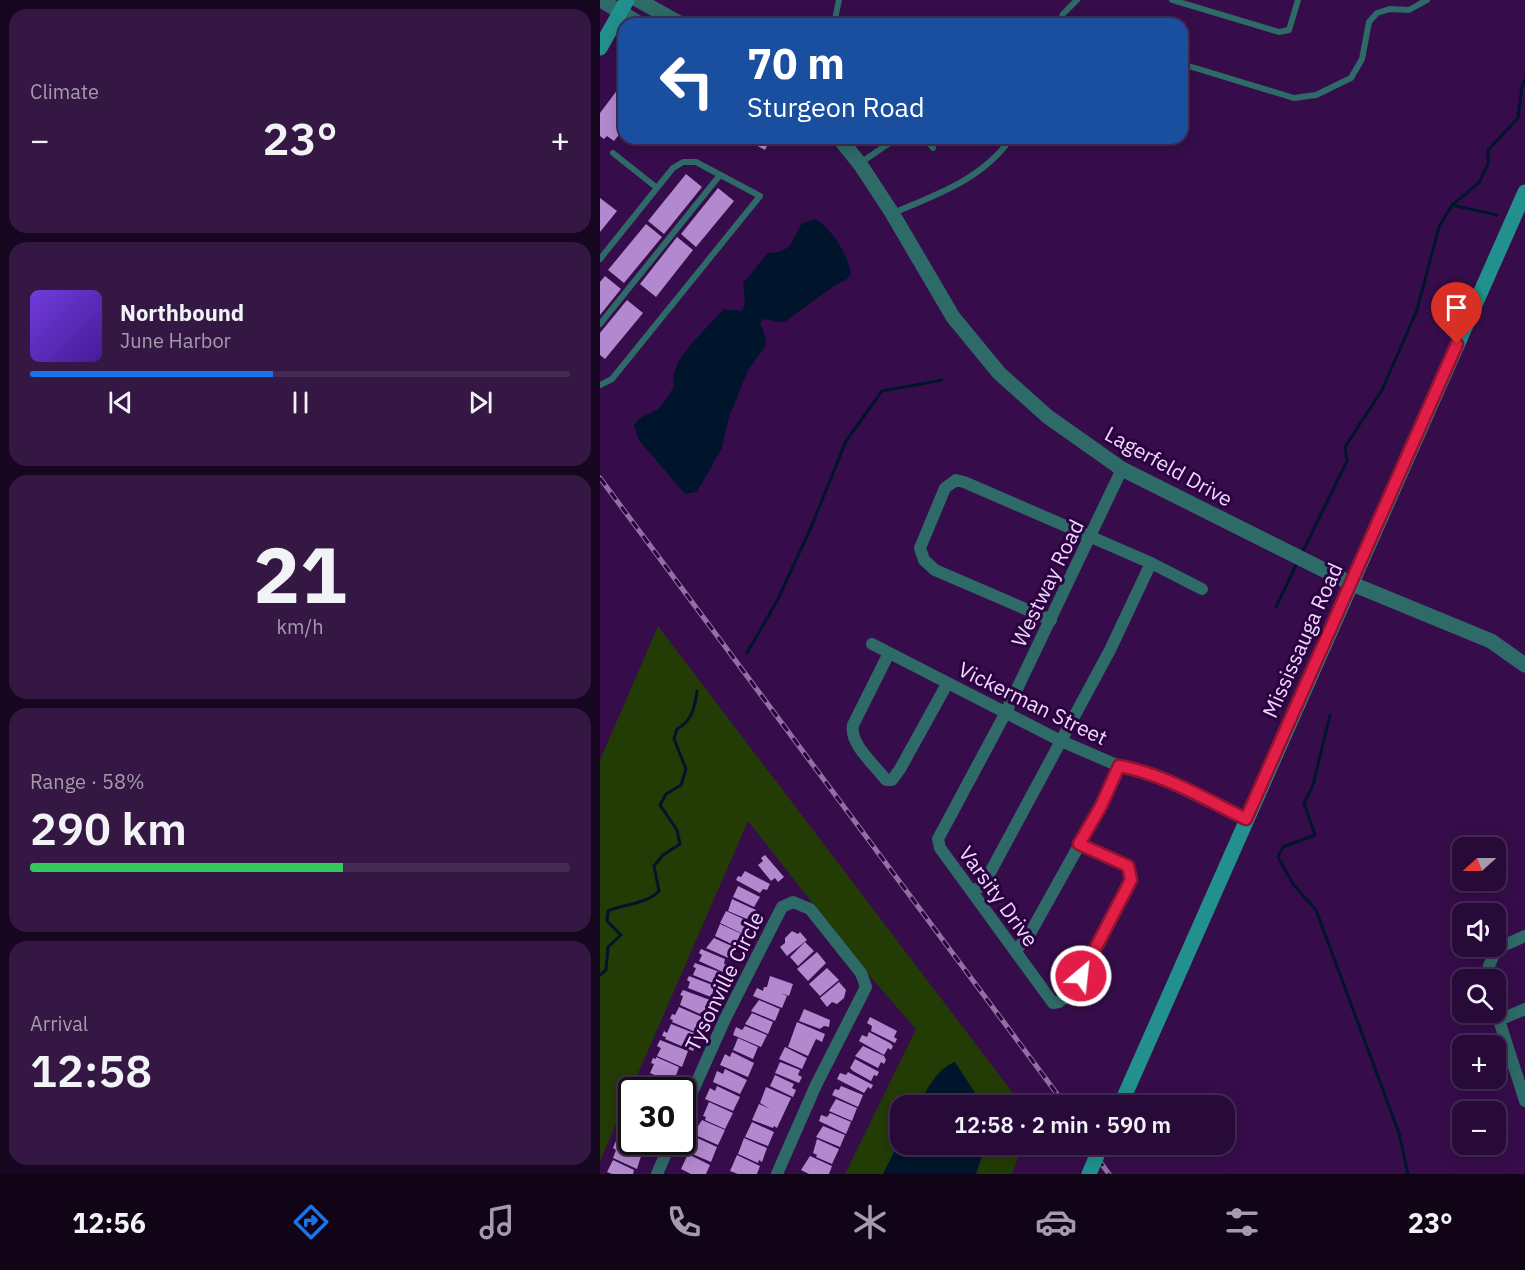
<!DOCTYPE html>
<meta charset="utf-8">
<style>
:root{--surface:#280a38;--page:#341843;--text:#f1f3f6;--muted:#a59aae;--line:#442b53;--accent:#1a73e8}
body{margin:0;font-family:"IBM Plex Sans",sans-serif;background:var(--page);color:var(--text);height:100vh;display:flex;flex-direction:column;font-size:22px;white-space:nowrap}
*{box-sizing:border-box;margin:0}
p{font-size:20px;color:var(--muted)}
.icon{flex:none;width:33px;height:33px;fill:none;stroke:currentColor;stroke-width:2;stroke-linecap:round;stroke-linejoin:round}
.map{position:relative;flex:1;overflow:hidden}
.details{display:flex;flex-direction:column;gap:9px;padding:9px;background:#16061f;width:600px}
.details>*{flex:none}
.guide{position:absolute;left:18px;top:18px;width:570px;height:126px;border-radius:18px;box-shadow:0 3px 15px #0003,0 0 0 2px var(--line);background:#1a4fa0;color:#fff;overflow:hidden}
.needle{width:39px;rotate:249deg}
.fabs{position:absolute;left:852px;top:837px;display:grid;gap:12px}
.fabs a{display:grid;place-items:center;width:54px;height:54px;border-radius:12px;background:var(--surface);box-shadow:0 3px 15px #0003,0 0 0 2px var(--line);font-size:30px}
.speed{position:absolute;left:18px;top:1077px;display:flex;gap:12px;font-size:30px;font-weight:700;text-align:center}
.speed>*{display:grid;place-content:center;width:78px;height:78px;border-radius:50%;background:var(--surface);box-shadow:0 3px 15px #0003,0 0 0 2px var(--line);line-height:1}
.speed .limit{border:3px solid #111;border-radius:9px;background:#fff;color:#111}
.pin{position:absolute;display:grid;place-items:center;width:51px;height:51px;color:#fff;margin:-62px -26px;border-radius:50% 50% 50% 0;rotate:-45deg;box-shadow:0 0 6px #0007}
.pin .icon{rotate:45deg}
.me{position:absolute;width:66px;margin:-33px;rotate:28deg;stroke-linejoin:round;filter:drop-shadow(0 0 4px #0008)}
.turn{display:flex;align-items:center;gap:21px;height:126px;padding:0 30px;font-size:27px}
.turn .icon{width:78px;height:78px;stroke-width:2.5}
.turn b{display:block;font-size:42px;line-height:51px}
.big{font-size:45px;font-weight:600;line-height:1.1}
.details .tile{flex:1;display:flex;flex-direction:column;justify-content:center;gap:9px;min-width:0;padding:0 21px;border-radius:18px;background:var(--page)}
.details .dial{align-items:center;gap:0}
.dial b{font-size:78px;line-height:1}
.song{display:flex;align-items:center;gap:18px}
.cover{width:72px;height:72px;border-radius:9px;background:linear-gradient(135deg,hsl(260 70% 55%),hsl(260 70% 35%))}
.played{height:6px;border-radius:3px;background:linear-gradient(90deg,var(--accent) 45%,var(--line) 45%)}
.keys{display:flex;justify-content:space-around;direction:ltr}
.heat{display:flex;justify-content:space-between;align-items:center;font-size:33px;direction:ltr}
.charge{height:9px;border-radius:4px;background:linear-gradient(90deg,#34c759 58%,var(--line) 0)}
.trip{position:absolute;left:290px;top:1095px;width:345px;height:60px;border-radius:18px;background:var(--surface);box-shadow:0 3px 15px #0003,0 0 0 2px var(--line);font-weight:600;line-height:60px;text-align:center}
.tab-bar{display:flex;height:96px;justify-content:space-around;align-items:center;background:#100416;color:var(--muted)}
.tab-bar .icon{width:42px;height:42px}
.tab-bar .on{color:var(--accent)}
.tab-bar b{font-size:27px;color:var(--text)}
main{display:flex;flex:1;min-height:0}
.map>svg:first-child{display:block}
.green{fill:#233b05}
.water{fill:#00152c}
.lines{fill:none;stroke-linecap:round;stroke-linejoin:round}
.stream{stroke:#00152c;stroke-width:3}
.building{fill:#b289ce}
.service{stroke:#2e6a67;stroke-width:6}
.minor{stroke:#2e6a67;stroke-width:12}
.tertiary{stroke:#2e6a67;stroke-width:15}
.secondary{stroke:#22918d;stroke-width:15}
.rail-casing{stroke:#9071a2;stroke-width:5}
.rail{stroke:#2b023f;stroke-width:3;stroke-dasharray:9;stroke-linecap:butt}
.secondary-bridge{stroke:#22918d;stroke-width:15}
.route-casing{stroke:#92132f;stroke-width:15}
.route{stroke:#e11d48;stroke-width:10}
.labels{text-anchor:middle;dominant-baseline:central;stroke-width:6;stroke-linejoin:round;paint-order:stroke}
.street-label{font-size:21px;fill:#edd7fc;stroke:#2b023f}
</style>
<main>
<section class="details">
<div class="tile"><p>Climate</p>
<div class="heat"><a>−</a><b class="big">23°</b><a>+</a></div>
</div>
<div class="tile">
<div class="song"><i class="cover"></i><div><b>Northbound</b><p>June Harbor</p></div></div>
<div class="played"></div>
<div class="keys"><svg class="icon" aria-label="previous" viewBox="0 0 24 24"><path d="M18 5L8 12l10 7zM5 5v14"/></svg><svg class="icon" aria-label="pause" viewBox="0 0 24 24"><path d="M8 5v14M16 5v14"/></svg><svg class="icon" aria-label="next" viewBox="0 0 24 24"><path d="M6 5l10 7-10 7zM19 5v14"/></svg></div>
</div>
<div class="tile dial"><b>21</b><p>km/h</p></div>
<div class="tile"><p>Range · 58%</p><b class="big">290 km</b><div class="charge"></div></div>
<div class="tile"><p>Arrival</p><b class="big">12:58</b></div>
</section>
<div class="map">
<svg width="925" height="1174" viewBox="0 0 925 1174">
<rect width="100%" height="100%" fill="#360d4a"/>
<!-- green -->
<path class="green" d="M58,626L422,1105L300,1106V1144L423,1145L412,1174H245L316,1029L268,974L148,821L0,1161V760Z"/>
<!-- water -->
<path class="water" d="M216,219C232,230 248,254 251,274L246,280L234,286L186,321L178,322L164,319L160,322L166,339L165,347L148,370L129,417L122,448L97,492L85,494L38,439L34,425C41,414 51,415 59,408C65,402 70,393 74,386C68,361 104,332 120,313L125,309L142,311L145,304L143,283L168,253L179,252L189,247L202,223Z
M355,1062L383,1105H318C328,1089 336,1069 355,1062Z
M300,1140V1144L386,1145L376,1174H283Z"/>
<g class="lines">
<!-- stream -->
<path class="stream" d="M852,205L897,215
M702,553L747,461L745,447L782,390L817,310L839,227L852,205L879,183L888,164V150L918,118L922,86L925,80
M676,607L698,561
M147,653L178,599L212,525L246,441L282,391L342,380
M730,715L713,785L704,803L715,835L683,847L678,857L693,884L716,910L799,1133L808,1174
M0,975L6,970L8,947L21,935L7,921L8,911C24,904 47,904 59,891L54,866L63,855L80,844L77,830L60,805L66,794L81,785L86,769L74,739L77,729C92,721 95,707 97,691"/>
</g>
<!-- building -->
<path class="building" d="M24,81V128L14,141L7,136L4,139L0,136V113Z
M143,138H171L165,150Z
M86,174L102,187L64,234L48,221Z
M118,188L134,201L96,247L81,234Z
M0,198L17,211L0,232Z
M46,224L62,237L24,283L8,270Z
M77,237L93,250L56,297L40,284Z
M5,276L21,289L0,315V282Z
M27,300L43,313L5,359L0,355V333Z
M165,855L184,877L178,882L175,878L171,881L158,865L163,861L161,858Z
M145,871L170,884L167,890L163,889L160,893L136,880L138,876L141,877Z
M138,886L160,897L154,907L133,897Z
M132,899L156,910L153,916L149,915L147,919L128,911Z
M126,911L148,921L143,934L120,923Z
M120,924L142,934L138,947L115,936Z
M192,931L198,934L200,932L207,940L187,956L180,947L185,943V938Z
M114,938L134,947L132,951L135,953L133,960L106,948Z
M205,942L214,951L198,966L190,957Z
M101,949L125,959L124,964L128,965L125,973L99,961L102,955L99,953Z
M217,952L226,963L208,981L197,969Z
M95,963L120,972L118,977L123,979L120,986L93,975L96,968L93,967Z
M227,968L239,980L220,996L209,984Z
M89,976L115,986L111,997L88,988L90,982L87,980Z
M170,976L193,984L189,996L181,993L187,996L182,1008L153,996L157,988L163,991L164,987H167Z
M239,982L246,990L244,998L237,1004L232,1002L227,1007L220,998Z
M83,990L110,1000L104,1013L101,1012L100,1014L80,1005L83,996L80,995Z
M159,1000L180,1009L175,1021L151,1011Z
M79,1007L102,1017L99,1021L104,1023L100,1034L72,1022L73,1020L70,1019L72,1014L75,1015Z
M204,1009L230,1020L229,1027L224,1026L220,1029L199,1021Z
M152,1013L173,1022L168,1034L145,1024Z
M270,1017L297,1031L294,1037L297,1039L295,1043L271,1031L272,1026L267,1023Z
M197,1022L225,1034L222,1042L216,1039L208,1056L188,1047Z
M71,1024L94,1033L92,1038L97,1041L93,1051L65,1039L66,1037L62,1036L64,1031L67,1033Z
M145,1026L167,1035L161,1047L133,1035L136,1027L142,1030Z
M269,1032L290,1043L293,1046L291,1050L288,1048L284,1055L259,1041L262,1035L267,1037Z
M138,1038L158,1047L153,1059L133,1050Z
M60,1040L88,1051L82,1067L57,1056L61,1048L57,1046Z
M263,1046L284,1056L286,1060L284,1064L281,1062L278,1068L255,1056Z
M185,1047L207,1058L202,1069L179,1059Z
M132,1052L154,1063L148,1077L120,1065L125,1054L130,1057Z
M56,1057L79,1067L74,1081L71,1080L70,1082L50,1073L54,1064L51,1063L53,1058L56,1059Z
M255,1059L279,1072L277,1076L274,1075L271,1081L253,1071L250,1068Z
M180,1062L200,1070L198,1075L202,1077L199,1083L175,1073Z
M125,1069L147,1080L140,1094L113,1082L117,1071L123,1074Z
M248,1072L273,1085L271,1089L268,1087L264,1093L237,1079L240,1073L246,1075Z
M49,1075L71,1085L69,1090H42Z
M175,1075L194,1084L192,1088L196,1090L193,1097L170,1086Z
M117,1086L140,1097L133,1111L105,1099L110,1088L115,1091Z
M241,1086L263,1095L258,1107L232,1095L235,1089L239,1090Z
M166,1087L191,1098L177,1128L174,1126L173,1128L152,1120L159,1104L170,1109L160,1103Z
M236,1099L257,1108L252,1121L229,1111Z
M109,1102L133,1113L125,1129L105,1120L106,1117L103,1116Z
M230,1113L251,1122L246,1134L219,1121L221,1115L227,1117Z
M102,1120L125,1130L118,1145L93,1134Z
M152,1122L174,1132L168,1146L145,1137Z
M27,1125L32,1127V1142H48L45,1149L42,1147L40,1150L20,1141Z
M223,1126L245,1135L240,1147L216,1137Z
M95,1137L117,1147L111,1162L90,1153L91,1151L88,1150Z
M144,1138L167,1148L162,1162L159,1160L158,1163L138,1154Z
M217,1139L239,1149L232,1164L216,1157L217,1155L213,1153Z
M16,1141L19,1145L20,1143L42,1153L37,1169L13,1158L16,1150L13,1148Z
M88,1154L110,1165L106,1174H91L81,1169Z
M137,1155L160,1166L157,1174H138L130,1171Z
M210,1156L232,1166L229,1174H209L201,1170Z
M13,1160L34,1170L33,1174H12L7,1172Z"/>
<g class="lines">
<!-- service -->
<path class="service" d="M572,0L679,32L689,30L698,0
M234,24L239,0
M459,24L463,14L477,0
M582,64L694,98L716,95L751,78L762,59L769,22L777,13L790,9L809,10L827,0
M325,138L333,148
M13,153L57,188
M260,163L297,138
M293,213C336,195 383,179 411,138
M0,259L73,168L83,162H96L160,196L12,379L0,385
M0,324L120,175"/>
<!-- minor -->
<path class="minor" d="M451,620L335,570L324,560L320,548L345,488L356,480L364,482L551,563L602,589
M272,644L461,741L519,766L536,769L572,784L646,819
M289,653L253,725C249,744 275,765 286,780H292L300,769L347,684
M479,844L528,866L531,880L471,993L459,1002L453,1003L340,848L338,839L405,714L522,469
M373,893L386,880L510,650L551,563
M415,951L428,937L501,806L519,766
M891,980L889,966L896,949L925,936
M896,1001L899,1020L925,1101
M899,1020L925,1009
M82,1115L125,1019L182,907L193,902L210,909L261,973L266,987L216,1085L177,1174
M57,1174L71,1142"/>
<!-- tertiary -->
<path class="tertiary" d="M1,0L40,24
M38,0L81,24
M239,138L260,164L292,213L353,317L399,373L447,416L522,469L750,583L891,641L925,665"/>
<!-- secondary -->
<path class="secondary" d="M0,48L27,0
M520,1106L925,192"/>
<defs>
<path id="rail" d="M0,478L466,1106
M487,1144L509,1174"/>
</defs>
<!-- rail casing -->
<use href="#rail" class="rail-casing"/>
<!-- rail -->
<use href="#rail" class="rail"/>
<!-- secondary-bridge -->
<path class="secondary-bridge" d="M489,1174L502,1144"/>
</g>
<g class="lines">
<defs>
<path id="route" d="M481,976L531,880L528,866L479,844L501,806L519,766C564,774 605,799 646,819L857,344"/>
</defs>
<!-- route casing -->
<use href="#route" class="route-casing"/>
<!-- route -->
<use href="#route" class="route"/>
</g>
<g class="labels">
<!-- street labels -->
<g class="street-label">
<text transform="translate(569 466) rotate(29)">Lagerfeld Drive</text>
<text transform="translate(447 583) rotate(-64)">Westway Road</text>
<text transform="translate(702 640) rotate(-66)">Mississauga Road</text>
<text transform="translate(433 703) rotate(26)">Vickerman Street</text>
<text transform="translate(399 896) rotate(54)">Varsity Drive</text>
<text transform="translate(124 981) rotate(-64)">Tysonville Circle</text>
</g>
</g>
</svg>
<div class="fabs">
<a><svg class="needle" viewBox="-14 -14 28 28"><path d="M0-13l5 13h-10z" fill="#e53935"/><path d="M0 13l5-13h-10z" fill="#a59aae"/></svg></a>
<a><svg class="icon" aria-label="sound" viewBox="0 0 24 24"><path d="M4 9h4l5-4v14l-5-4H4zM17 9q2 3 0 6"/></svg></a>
<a><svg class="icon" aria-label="search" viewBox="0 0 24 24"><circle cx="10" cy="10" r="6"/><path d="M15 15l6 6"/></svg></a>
<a>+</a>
<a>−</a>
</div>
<div class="speed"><div class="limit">30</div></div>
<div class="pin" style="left:857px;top:344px;background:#d93025"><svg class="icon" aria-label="arrive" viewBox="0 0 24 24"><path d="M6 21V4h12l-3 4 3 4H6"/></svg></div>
<svg class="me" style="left:481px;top:976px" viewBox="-20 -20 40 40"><circle r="17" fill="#e11d48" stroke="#fff" stroke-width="3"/><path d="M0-11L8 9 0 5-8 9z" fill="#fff"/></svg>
<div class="trip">12:58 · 2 min · 590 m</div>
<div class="guide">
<div class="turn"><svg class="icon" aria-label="left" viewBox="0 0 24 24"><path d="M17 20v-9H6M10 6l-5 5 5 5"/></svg><div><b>70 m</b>Sturgeon Road</div></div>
</div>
</div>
</main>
<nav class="tab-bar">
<b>12:56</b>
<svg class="icon on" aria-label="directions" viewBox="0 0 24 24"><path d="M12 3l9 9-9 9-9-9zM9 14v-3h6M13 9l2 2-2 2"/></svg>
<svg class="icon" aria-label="music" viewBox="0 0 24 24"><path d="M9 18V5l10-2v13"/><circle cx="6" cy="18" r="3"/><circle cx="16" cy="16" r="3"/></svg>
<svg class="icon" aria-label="phone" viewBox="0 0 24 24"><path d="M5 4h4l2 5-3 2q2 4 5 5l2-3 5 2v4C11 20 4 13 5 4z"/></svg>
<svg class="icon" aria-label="climate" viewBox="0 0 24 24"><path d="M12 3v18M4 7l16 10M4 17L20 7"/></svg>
<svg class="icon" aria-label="car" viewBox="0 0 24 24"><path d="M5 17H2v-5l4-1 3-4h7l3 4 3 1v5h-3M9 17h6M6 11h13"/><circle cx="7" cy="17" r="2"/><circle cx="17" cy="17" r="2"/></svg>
<svg class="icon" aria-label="filters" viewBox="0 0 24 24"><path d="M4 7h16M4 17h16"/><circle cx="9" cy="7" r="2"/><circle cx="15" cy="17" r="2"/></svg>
<b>23°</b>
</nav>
